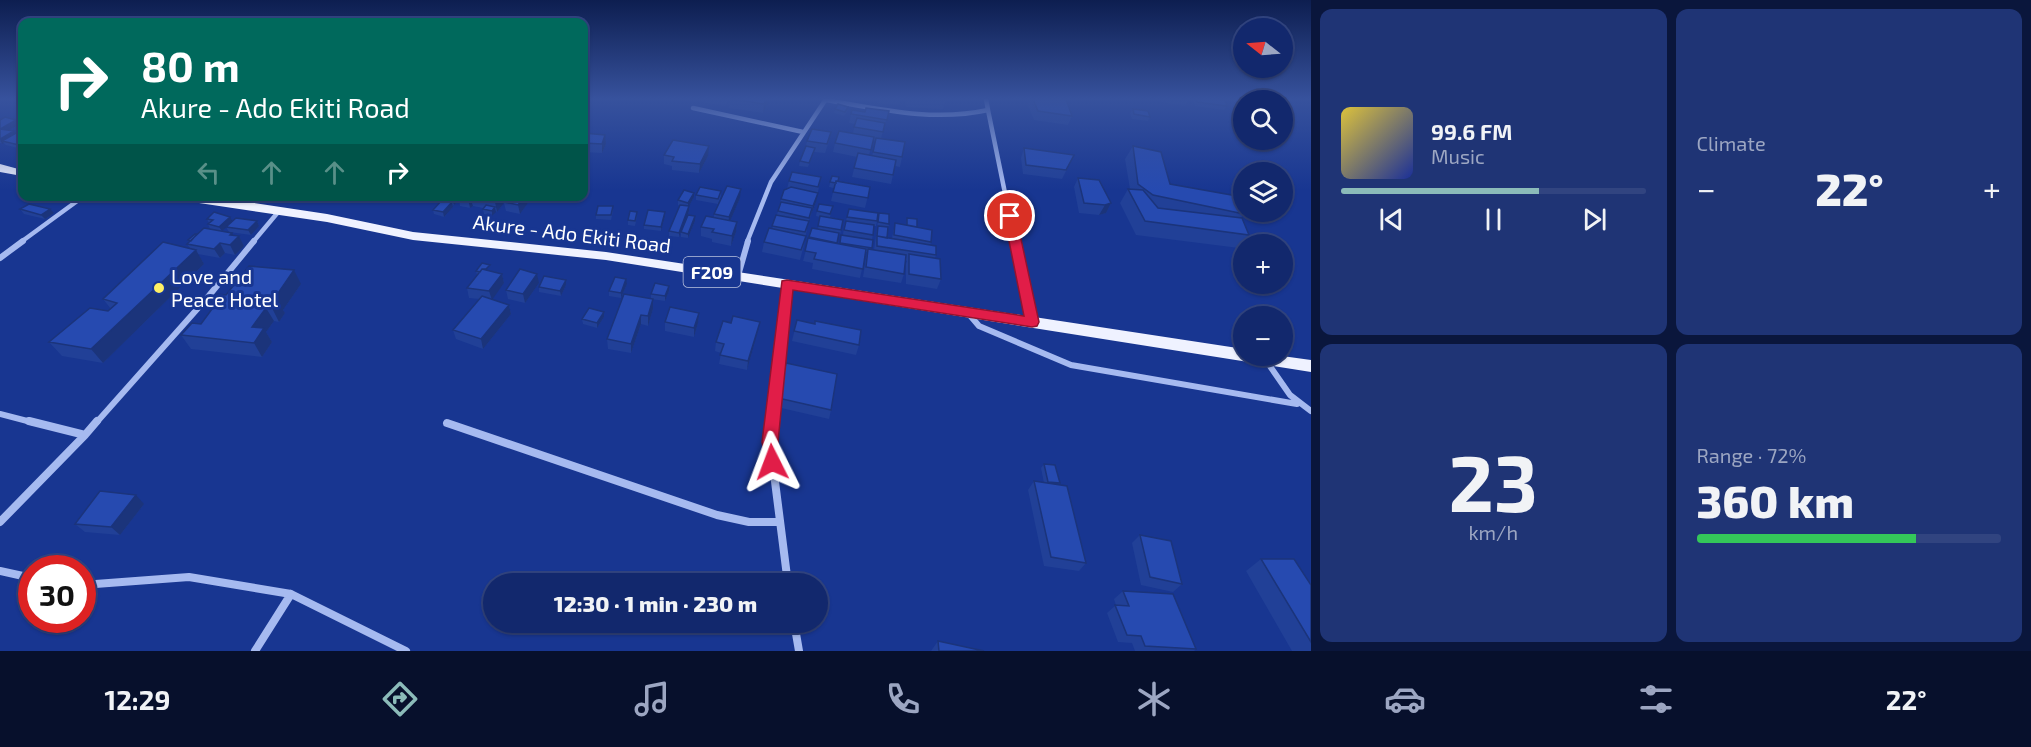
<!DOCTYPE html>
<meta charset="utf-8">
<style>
:root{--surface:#12286d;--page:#1f3475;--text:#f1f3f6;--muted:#9ca6c2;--line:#314480;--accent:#8bbbb9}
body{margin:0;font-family:"Exo 2",sans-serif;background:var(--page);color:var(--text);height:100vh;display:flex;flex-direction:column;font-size:22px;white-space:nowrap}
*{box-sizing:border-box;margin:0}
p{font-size:20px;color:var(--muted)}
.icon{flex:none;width:33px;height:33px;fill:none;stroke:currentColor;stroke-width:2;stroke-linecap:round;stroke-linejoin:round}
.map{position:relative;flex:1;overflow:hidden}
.drawer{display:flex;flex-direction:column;gap:9px;padding:9px;background:#0a163c;width:720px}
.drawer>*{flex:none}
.guide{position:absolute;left:18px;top:18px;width:570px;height:183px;border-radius:12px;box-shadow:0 2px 4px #0004,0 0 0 2px var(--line);background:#00695c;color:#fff;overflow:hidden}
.needle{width:39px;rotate:287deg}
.tools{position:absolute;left:1233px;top:18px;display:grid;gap:12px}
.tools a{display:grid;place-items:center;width:60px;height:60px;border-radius:50%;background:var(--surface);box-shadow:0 2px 4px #0004,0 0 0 2px var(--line);font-size:30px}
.speed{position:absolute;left:18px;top:555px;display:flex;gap:12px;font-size:30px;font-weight:700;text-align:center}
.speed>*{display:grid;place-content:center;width:78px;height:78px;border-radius:50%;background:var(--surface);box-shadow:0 2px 4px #0004,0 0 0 2px var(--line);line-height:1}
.speed .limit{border:9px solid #d22;background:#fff;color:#111}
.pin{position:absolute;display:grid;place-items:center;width:51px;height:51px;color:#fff;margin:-26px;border:3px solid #fff;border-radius:50%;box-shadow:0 2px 6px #0007}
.me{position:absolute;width:66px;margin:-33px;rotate:357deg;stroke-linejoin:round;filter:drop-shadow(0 0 4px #0008)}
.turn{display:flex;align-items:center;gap:21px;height:126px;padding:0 24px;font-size:27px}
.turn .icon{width:78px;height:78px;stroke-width:2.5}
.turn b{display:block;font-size:42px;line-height:51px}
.lanes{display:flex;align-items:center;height:57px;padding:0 24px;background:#0003;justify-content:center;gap:30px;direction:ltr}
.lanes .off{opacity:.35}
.big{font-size:45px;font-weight:800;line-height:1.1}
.drawer .card{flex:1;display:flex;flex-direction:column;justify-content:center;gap:9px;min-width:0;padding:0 21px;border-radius:12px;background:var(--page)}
.drawer .dial{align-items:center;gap:0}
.dial b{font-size:78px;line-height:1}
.song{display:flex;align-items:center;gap:18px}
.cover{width:72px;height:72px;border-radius:9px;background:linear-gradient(135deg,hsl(50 70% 55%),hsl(230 70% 35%))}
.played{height:6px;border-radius:3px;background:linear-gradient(90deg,var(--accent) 65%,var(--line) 65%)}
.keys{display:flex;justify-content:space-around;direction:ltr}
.heat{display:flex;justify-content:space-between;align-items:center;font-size:33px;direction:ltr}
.charge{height:9px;border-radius:4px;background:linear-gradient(90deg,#34c759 72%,var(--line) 0)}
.drawer .tiles{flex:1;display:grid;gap:9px;grid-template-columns:repeat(2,1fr)}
.trip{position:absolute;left:483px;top:573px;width:345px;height:60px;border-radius:30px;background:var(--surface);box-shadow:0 2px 4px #0004,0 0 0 2px var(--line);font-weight:800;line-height:60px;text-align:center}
.dock{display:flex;height:96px;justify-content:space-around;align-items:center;background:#07102c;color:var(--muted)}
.dock .icon{width:42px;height:42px}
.dock .selected{color:var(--accent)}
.dock b{font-size:27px;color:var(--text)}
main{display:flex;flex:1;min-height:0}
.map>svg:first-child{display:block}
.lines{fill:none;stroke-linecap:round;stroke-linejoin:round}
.minor-far2{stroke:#a6baf0;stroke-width:4.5}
.minor-far1{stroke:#a6baf0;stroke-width:6}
.minor{stroke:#a6baf0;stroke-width:8}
.primary{fill:#eff2ff;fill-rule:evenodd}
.wall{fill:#214097;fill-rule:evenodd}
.shaded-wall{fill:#1b347b}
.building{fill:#264ab0;stroke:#1b347b;stroke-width:1.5}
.route{fill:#e11d48;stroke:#92132f;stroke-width:1.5}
.poi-dot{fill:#fff065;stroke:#183691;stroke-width:2}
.labels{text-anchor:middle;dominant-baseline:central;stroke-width:6;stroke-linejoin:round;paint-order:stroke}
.shield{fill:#183691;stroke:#bac3de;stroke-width:1.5}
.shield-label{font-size:18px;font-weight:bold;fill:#fff}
.street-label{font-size:20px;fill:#fff;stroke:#183691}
.poi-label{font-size:20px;fill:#fff;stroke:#183691;text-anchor:start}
</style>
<main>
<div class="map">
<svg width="1311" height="651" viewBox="0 0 1311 651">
<rect width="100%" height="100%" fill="#183691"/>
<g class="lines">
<!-- minor-far2 -->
<path class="minor-far2" d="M826,100C880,109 933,122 988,110L986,99
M693,108L803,132
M988,110L1015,242
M21,242L84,196
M253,242L279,211
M747,242L771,182L826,99"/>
<!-- minor-far1 -->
<path class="minor-far1" d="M1015,241L1032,322
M0,258L23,241
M738,276L748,241
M968,313L979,326L1071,365L1297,404
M1265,359L1290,395L1311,411
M0,414L35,423
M96,423L207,298L254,241
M772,423L787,284"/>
<!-- minor -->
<path class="minor" d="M29,421L85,435L97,421
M772,421L770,442L788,584
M447,423L717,515L749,522H780
M0,522L85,435
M0,571L32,578
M82,585L189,577L291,594L406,651
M794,622L799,651
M255,651L291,594"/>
<!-- primary -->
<path class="primary" d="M0,164L22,170V176L0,172Z
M173,196H208L327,214L413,232L606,252L1244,349V356H1282L1311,360V372L606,260L413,240L327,222L179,200Z"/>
</g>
<!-- wall -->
<path class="wall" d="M679,99H698L696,102Z
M703,99H729L725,106L702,102Z
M730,99L768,102L763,113L729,108Z
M877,99H901L899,105L877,103Z
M904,99H946V100L943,109L906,107Z
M1020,99H1066L1072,116L1068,125L1034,120L1028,105L1031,100Z
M1145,99H1188L1185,106Z
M1193,99H1226L1225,101L1227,106L1224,110L1195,106L1193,101Z
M1234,99H1273V100H1244V104L1234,102Z
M848,107L847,112L844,116L834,113L835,109Z
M1133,109L1150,117L1148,121L1132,119L1130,113Z
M889,111L881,138L902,157L900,167L895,166L891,184L852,177L857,157L833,152L835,143L853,133L855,124L849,123L851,114L865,112ZM873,140L876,141L872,156L869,155Z
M0,120L19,125L9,130L14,131L15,133L22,135V149L6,145L4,143H0Z
M584,133L606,144L602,153L584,152Z
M807,141H829L825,153L814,152L808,167L799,166L800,161L806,146Z
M1133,146L1170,184L1244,214L1241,218L1249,235L1239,248L1136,235L1120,203L1128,189H1130L1125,159Z
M1024,148L1074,155L1062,179L1023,174L1021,158Z
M664,155L708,156L699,173L672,170V166L664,164Z
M832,176L838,181L870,187L865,208L831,201L834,188L829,187Z
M821,177L816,202L808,223L804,245L800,260L762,252L764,242L772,229L777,215L781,199L787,189L789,181Z
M1078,178L1111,203L1106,213L1099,215L1079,213L1074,187Z
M721,191V196L718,204L696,200V195Z
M391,196H405L403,199Z
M420,196H433L431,199Z
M435,196H533L520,214L506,211L504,203L497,212L496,211L492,216L484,214L483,209V208L473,206L470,208L460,206L459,200L454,205H453V207L444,217L434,214L433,210L440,202H436Z
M694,197L689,206V211L679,237L669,236V231L680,206L678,205V200Z
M740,198L730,221L737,222L736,232L731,246L712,242V239L701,236V227L714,218V214Z
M613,206V211L611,220L596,219V215Z
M833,206L830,217L843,220L840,235L839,234L837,243L840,244L841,235L873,240L871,250H874L879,213L889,224L887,238H892L895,223L906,225L907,218L931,242L930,245L936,255L935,258L941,279L937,289L906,284V264L907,261L905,260L904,274L901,283L863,277L867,252H866L860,278L812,269L813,263L803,261L812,228L818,229L820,217L816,216L817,211Z
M20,209L54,213L45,219L24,214Z
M849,209L877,221L876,226H874L872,240L843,235L844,225L846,221Z
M637,212V216L635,226L628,225V220Z
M665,212V216L661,231L644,229V225Z
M695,216V221L688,238L681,237V232Z
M207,219L232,221H257L259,226L251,235L229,232L226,227L222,231L233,235L239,236L244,246L235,255L225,253L220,258L198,254L204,264L103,363L62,356L49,342L108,311L111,309L103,299L190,248L187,244L189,242L188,240L197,234L210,229L208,224L209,223Z
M490,270L502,274L504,283L492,299L509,305L511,314L483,349L456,339L453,330L480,299L469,298L467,288L477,275L476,271L491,270Z
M566,280V285L561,296L539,292V287Z
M539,283L525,303L508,299L506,290Z
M301,284L283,310L285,313L279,322L274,321L266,332L272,342L262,357L191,349L181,335L201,324L212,309L210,304L226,295Z
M627,284L621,298L609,296V291Z
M669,286V291L665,301L651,299V294Z
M653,299V309L648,326L641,324L631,353L608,349L607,339Z
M699,313L698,323L694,337L665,331V322Z
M604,317L597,328L583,324L582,319Z
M797,320L815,324L859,345L856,355L792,341Z
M758,331L747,370L719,364L721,353L715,351L716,342Z
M786,363L831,410L829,419L777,407Z
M1044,464L1060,483L1059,485L1086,563L1079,571L1044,566L1028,490L1034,481L1044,483L1041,468Z
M144,504L120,535L85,532L75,524Z
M1140,535L1182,584L1173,592L1141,585L1132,543Z
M1261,559L1311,585V651H1292L1246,571Z
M1123,591L1196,649L1194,651H1135L1132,643L1118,642L1107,613L1116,605L1114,599Z
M938,641L984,651H931Z"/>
<!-- shaded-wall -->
<path class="shaded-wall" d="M766,99H768V102L763,113L764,104Z
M16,120L19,125L3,133L0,129Z
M14,131L17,136L2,141L4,143L2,144L0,139Z
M605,135L606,144L602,153V144Z
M709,146L708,156L699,173L700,164Z
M741,189L740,198L728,226L729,217Z
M694,193V197L688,208V203Z
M818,193L816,202L811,215L813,206Z
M451,196H461L458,197L459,200L454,205Z
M500,196H510L504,202V203L497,212L495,202Z
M525,196H533L520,214L518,205Z
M470,197L473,206L470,208L468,199Z
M452,202L453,207L444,217L443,212Z
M1111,203L1106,213L1099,215L1105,205Z
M689,206V211L679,237V233Z
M495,207L496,212L492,216V211Z
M50,209L54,213L45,219L41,215Z
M665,212V216L661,231V227Z
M695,216V221L688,238V234Z
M230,217L233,222L222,231L219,227Z
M257,221L259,226L251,235L248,230Z
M737,222L736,232L731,246L732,236Z
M232,233L236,240L239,236L244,246L235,255L230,245V235Z
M220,243L225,253L220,258L214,249Z
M196,250L204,264L103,363L91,349Z
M294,270L301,284L283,310L285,313L279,322L272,308L274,299Z
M502,274L504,283L492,300L489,291Z
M537,274L539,283L525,303L523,294Z
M626,279L627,284L621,298V293Z
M566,280V285L561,296L560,291Z
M669,286V291L665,301V296Z
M653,299V309L648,326V316Z
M509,305L511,314L483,349L481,339Z
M266,308L274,321L266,332L272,342L262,357L254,343L252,327Z
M604,312V317L597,328V323Z
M699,313L698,323L694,337V328Z
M641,315V324L631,353V344Z
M760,322L758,331L747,370L748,361Z
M136,495L144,504L120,535L111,527Z"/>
<!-- building -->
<path class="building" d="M731,99H766L764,104Z
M918,99H946V100Z
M1033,99H1066L1072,116L1038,111Z
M1196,99H1217L1225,100L1227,106L1197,102Z
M838,104L848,107L845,112L835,109Z
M866,108L889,111L887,120L851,114L852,110L865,112Z
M1133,109L1148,111L1150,117L1134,114Z
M5,117L16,120L0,129V120Z
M857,118L885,123L883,132L854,127Z
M0,129L14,131L0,139Z
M812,129L831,132L827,144L807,141Z
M839,131L874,137L871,150L835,143Z
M16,133L22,135V143L19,145L2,141Z
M584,133L605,135L602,144L584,143Z
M876,138L905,142L902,157L873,152Z
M673,140L709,146L700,164L672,161L674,157L664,155Z
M806,146L815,148L809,163L800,161Z
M1133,146L1161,152L1170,184L1237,196L1244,214L1153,195L1138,184Z
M1024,148L1074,155L1066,170L1026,165Z
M858,153L896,160L893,175L854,168Z
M792,172L821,177L818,187L789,181Z
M832,176L839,177L838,181H836V183L830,182Z
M1078,178L1099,180L1111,203L1105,205L1084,203Z
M836,181L870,187L868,198L833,192Z
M727,186L741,189L729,217L714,214Z
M700,187L721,191L718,199L696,195Z
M791,187L818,193L813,206L781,199L784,190Z
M1128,189L1143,190L1158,208L1242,218L1249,235L1145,221Z
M684,190L694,193L688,203L678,200Z
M459,196H500L495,202L470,197L468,199Z
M508,196H525L518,205L504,202Z
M442,200L452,202L443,212L433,210Z
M781,202L812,208L809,218L778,211Z
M29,204L50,209L41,215L20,209Z
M819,204L833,206L830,214L817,211Z
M486,205L495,207L492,211L483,209Z
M680,205L689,206L679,233L669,231Z
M598,206H613L611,215H596Z
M849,209L878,213L877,221L847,217Z
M648,210L665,212L661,227L644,225Z
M630,211L637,212L635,221L628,220Z
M214,212L230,217L219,227L208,224L213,220L207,219Z
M879,213L889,214V224L878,222Z
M688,215L695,216L688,234L681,232Z
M776,215L809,221L805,232L772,226Z
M706,216L737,222L732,236L712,232L714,229L701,227Z
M820,216L843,220L841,230L818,226Z
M236,218L257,221L248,230L226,227Z
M907,218L917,219V227L907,225Z
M846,221L874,225L873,235L844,230Z
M895,223L932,230L931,242L894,235Z
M878,226L888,227L887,238L877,236Z
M204,228L232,233L230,235L239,236L230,245L220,243L214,249L187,244Z
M769,228L806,236L801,250L764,242Z
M812,228L839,233L837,243L809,237Z
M195,234H197L191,241L188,240Z
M841,235L873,240L872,248L840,243Z
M877,236L936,246V255L877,246Z
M808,238L866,249L863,269L814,259L816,253L805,251Z
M163,242L196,250L91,349L49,342L90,308L108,311L117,303L103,299Z
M868,249L906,255L904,274L866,267Z
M909,254L940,259L941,279L909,274Z
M482,263L490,265L486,269H482L480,272L476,271Z
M249,266L294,270L274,299H278L272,308H266L252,327L264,328L254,343L181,335L192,323L201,324L215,305L210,304L217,294L226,295Z
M482,269L502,274L489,291L467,288Z
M520,269L537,274L523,294L506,290Z
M544,276L566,280L560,291L539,287Z
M615,277L626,279L621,293L609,291Z
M655,283L669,286L665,296L651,294Z
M624,294L653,299L648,316L641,315L631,344L607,339Z
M482,296L509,305L481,339L453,330Z
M670,307L699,313L694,328L665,322Z
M589,308L604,312L597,323L582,319Z
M733,316L760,322L748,361L720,355L724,344L716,342L723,321L731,323Z
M797,320L815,324V321L861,330L859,345L794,331Z
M786,363L837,374L831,410L778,398Z
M1044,464L1055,465L1060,483L1048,482Z
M1034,481L1067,486L1086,563L1051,557Z
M100,491L136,495L111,527L75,524Z
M1140,535L1171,541L1182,584L1150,577Z
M1261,559H1294L1311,585V642Z
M1123,591L1173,594L1196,649L1145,646L1141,636L1127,635L1115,605L1129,606Z
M938,641L984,651H939Z"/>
<!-- sky -->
<linearGradient id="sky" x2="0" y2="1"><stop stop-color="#0d1e50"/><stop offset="0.52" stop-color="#37529d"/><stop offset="1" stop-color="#37529d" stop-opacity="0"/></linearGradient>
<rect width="1311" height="190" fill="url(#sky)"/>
<!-- route -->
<path class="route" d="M1010,213L1016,216L1039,322L1037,326L1032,327L793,290L778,442L780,462L778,467L772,469L767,467L762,442L782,281L787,280L1024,316L1004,216Z"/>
<!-- markers -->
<circle class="poi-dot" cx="159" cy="288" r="6"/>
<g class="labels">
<!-- shield labels -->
<rect class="shield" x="683.5" y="257" width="57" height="30" rx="4.5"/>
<g class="shield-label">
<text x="712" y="272">F209</text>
</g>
<!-- street labels -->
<g class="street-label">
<text transform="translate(572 233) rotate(7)">Akure - Ado Ekiti Road</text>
</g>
<!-- poi labels -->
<g class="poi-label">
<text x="171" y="276">Love and<tspan x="171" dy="23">Peace Hotel</tspan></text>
</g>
</g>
</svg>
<div class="tools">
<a><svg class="needle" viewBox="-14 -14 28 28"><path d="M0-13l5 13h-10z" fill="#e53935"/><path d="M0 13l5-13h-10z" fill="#9ca6c2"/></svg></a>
<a><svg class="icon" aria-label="search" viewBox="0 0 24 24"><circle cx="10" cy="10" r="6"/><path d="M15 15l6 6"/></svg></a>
<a><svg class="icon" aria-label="layers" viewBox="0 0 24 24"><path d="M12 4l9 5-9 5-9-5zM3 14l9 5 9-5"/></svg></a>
<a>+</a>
<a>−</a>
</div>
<div class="speed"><div class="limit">30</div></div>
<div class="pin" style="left:1010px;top:216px;background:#d93025"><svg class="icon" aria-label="arrive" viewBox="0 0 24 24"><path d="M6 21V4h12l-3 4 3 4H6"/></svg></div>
<svg class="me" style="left:772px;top:462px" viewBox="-20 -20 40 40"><path d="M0-17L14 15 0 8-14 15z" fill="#e11d48" stroke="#fff" stroke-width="4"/></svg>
<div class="trip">12:30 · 1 min · 230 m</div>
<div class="guide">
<div class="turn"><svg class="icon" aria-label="right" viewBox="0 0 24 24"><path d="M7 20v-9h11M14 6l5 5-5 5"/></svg><div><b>80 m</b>Akure - Ado Ekiti Road</div></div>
<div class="lanes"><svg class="icon off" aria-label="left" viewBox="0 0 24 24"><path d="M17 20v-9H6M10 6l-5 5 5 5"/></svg><svg class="icon off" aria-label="ahead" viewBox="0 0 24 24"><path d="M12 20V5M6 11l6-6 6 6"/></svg><svg class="icon off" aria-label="ahead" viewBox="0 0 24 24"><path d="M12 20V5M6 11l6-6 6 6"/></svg><svg class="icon" aria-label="right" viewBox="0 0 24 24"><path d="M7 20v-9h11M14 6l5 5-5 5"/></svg></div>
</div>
</div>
<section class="drawer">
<div class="tiles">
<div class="card">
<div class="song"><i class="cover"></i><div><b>99.6 FM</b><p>Music</p></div></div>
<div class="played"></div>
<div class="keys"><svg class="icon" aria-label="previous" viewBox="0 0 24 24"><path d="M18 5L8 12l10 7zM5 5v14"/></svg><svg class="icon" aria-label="pause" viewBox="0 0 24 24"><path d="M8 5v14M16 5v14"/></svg><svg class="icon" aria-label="next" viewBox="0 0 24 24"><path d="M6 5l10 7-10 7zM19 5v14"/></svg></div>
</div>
<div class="card"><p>Climate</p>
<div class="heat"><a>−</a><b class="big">22°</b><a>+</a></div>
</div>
<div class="card dial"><b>23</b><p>km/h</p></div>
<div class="card"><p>Range · 72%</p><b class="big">360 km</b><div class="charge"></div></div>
</div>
</section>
</main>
<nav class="dock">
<b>12:29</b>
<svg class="icon selected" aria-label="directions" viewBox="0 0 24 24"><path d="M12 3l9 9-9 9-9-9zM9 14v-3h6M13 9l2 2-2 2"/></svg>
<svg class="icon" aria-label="music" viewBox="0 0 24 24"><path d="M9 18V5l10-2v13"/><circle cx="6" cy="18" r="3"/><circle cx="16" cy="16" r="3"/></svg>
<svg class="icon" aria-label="phone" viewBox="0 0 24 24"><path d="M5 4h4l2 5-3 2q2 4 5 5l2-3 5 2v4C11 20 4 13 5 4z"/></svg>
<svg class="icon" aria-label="climate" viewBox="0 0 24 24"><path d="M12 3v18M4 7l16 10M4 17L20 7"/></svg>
<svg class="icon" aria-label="car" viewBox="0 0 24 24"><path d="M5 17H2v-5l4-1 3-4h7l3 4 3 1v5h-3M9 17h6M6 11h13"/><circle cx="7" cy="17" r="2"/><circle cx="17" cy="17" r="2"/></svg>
<svg class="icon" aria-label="filters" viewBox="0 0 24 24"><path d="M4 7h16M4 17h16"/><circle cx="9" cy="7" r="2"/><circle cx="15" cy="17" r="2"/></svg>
<b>22°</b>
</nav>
